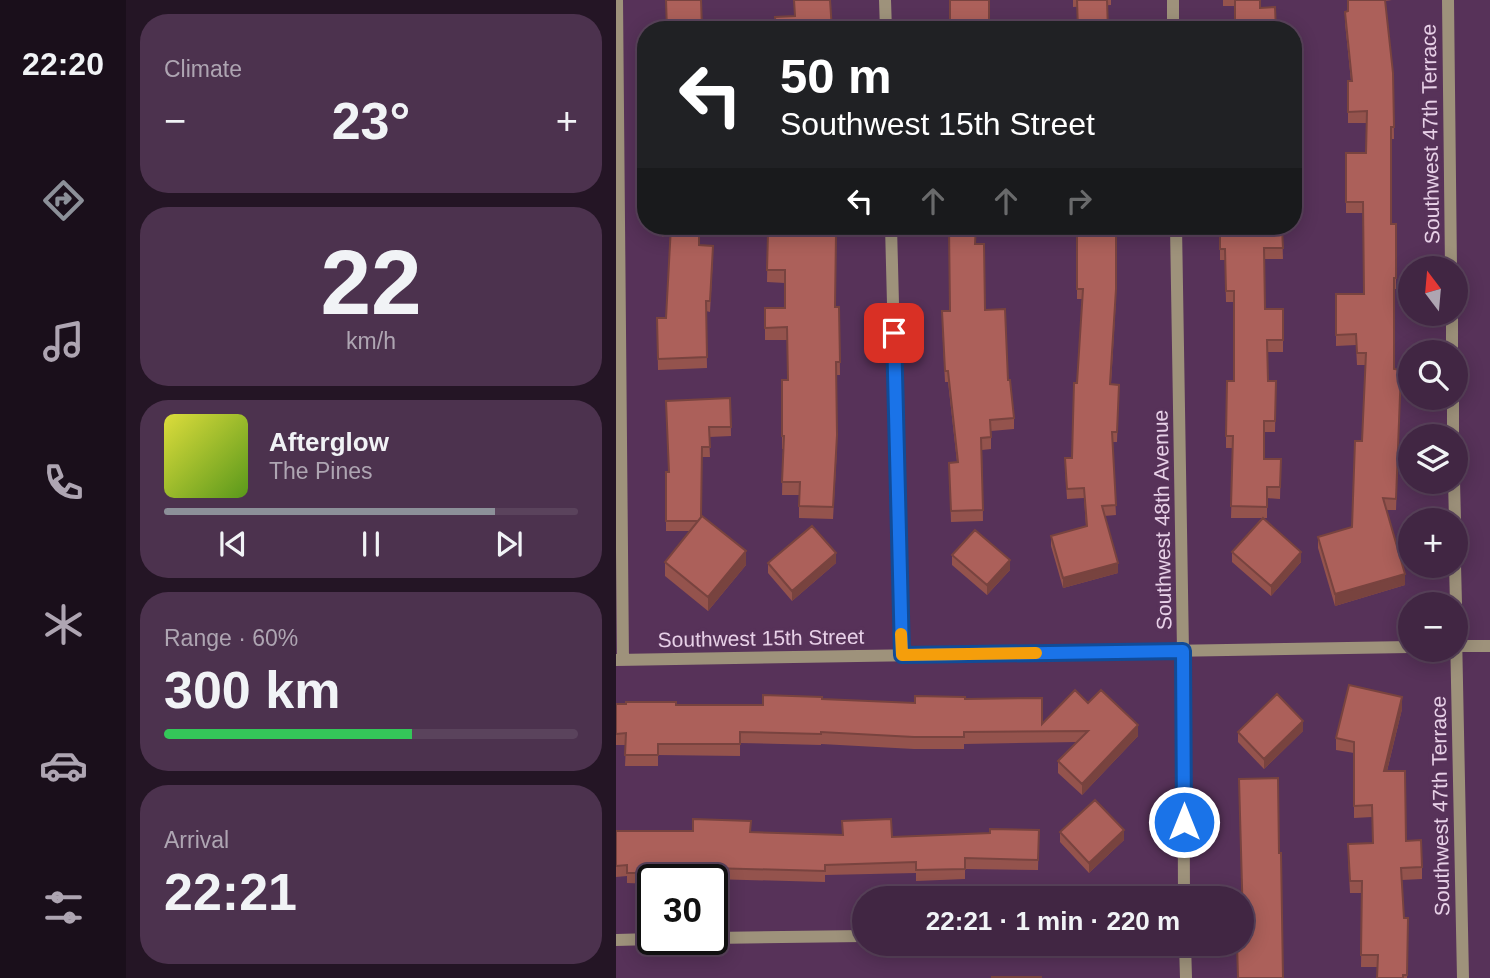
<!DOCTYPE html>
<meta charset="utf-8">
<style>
:root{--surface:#412643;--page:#4c324e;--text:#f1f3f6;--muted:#aea5b2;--line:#5a435c;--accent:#8c9099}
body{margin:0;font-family:Arial,sans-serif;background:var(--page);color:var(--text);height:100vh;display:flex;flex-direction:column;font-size:26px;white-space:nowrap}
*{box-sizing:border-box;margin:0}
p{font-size:23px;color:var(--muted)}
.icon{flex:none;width:38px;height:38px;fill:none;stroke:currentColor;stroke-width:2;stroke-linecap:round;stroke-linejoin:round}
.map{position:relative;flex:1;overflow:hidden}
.sheet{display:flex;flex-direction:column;gap:14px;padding:14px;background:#241525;width:490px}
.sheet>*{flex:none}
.hud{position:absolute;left:21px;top:21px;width:665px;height:214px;border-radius:28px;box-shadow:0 4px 18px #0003,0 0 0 2px var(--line);background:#202124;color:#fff;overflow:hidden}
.needle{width:46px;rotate:344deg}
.controls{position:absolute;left:782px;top:256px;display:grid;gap:14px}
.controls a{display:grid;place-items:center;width:70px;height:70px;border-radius:50%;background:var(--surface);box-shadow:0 4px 18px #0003,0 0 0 2px var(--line);font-size:35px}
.speed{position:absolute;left:21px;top:864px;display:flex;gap:14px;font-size:35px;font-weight:700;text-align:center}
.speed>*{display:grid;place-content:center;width:91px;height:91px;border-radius:50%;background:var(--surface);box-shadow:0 4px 18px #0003,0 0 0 2px var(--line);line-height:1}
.speed .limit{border:4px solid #111;border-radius:10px;background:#fff;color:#111}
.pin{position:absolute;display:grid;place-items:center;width:60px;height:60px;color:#fff;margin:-30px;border-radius:14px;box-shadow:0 4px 10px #0006}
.me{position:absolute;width:77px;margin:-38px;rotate:0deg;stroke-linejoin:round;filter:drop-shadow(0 0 5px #0008)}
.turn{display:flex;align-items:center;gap:24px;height:147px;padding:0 28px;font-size:32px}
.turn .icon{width:91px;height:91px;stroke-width:2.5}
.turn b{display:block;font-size:49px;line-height:60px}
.lanes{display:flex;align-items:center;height:66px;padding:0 28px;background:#0003;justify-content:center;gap:35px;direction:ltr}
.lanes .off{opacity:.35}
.big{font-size:52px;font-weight:800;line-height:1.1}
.sheet .tile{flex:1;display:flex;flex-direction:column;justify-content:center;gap:10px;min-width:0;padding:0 24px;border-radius:28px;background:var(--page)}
.sheet .dial{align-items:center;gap:0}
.dial b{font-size:91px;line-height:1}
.song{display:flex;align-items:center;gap:21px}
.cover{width:84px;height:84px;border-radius:10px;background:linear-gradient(135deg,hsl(60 70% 55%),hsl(90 70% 35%))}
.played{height:7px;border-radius:4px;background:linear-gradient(90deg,var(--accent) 80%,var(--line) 80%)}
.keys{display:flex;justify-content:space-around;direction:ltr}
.heat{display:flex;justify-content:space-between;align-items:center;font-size:38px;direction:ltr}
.charge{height:10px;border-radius:5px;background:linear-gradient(90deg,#34c759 60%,var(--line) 0)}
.trip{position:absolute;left:236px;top:886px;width:402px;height:70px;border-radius:35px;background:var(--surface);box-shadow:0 4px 18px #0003,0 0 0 2px var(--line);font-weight:800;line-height:70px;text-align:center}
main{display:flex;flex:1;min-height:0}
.tabs{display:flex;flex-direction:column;width:126px;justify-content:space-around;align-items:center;background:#1a0f1b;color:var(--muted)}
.tabs .icon{width:49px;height:49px}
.tabs .selected{color:var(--accent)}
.tabs b{font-size:32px;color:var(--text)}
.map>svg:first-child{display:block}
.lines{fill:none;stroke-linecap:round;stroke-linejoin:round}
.minor{stroke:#9e927b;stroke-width:12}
.wall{fill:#94534d}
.shaded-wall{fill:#78433f}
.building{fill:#ac605a;stroke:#78433f;stroke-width:2}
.route-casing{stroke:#114b97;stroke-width:18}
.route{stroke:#1a73e8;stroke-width:12}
.slow{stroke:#f59e0b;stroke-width:12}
.labels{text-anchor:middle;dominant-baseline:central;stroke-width:7;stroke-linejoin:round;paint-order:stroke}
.street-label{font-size:21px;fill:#e7d0e7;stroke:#573259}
</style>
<main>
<nav class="tabs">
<b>22:20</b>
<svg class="icon selected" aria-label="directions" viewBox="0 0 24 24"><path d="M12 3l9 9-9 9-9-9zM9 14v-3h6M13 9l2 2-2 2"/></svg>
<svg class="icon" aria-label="music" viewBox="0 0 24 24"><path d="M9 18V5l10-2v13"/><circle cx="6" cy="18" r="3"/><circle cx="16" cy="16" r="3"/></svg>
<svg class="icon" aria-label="phone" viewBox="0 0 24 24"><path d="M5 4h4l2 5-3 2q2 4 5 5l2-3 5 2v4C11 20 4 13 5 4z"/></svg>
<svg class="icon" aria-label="climate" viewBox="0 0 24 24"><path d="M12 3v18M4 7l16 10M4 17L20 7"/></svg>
<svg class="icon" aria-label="car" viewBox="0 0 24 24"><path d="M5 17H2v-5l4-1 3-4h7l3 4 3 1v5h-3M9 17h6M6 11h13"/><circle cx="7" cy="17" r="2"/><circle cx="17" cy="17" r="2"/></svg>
<svg class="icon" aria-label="filters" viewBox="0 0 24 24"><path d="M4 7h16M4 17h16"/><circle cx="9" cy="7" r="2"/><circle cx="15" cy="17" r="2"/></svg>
</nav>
<section class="sheet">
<div class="tile"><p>Climate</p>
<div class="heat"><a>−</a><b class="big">23°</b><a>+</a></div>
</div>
<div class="tile dial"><b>22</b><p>km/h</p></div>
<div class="tile">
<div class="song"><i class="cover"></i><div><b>Afterglow</b><p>The Pines</p></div></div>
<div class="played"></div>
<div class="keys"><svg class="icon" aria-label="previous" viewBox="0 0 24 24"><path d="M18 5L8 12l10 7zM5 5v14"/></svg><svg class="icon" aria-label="pause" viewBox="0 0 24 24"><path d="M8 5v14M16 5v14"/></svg><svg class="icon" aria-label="next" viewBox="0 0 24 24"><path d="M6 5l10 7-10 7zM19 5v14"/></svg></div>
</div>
<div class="tile"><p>Range · 60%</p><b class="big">300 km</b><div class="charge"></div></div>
<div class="tile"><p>Arrival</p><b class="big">22:21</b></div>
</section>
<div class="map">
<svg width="874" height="978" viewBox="0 0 874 978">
<rect width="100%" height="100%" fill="#573259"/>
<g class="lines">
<!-- minor -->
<path class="minor" d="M1,0L7,660
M269,0L270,30
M557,0V30
M832,0L835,268
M275,226L286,655
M560,226L567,651L568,898
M836,313V352
M837,397V436
M838,481L839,520
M839,565L840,604
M840,633L847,978
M840,646H874
M0,660L794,647
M96,938L248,936
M0,940L37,939
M569,943L570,978"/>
</g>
<!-- wall -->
<path class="wall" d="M457,0H495V5L457,7Z
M607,0H645L644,8L660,30L618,6H607Z
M732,0H776L769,1L777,73L778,139H775V224H780V289H778V369L785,370L780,510H770L789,585L719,606L702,548V537L736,527L746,441L750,365H741L740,345L720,346V294H748L747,213H730V153H750V123H732V81H735L729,23V12L732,11Z
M46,226H83V245L97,257L94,312L90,311L91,368L42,370L41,318H50L54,237H46Z
M330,226H360V244L369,310L392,380L398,418V429L375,431V449L366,450L367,521L335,522L333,463L341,462L332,382H329L326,323L334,311L333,232H330Z
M461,226L500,299L495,384L503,385L501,442H496L500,515L488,516L502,573L447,588L435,546V536L470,526L468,498L451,499L449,468V458H456L466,299H461Z
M666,229L667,259H648L649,309H667V352H651L652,381H660L659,432H648V459H665L664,499L651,498V518H647L685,562L655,596L616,562V552L646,518H615L617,448H610V436L618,381V302H610L609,260H604V242L615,230Z
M152,233L214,234L219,307H223L224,375H220L221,448L217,519L183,518V495H166L167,449H166V380H172L171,340H149V308H169V283L151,282Z
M114,398L115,436L93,437L94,457H86L85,517L130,565L92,611L49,576V562L74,531H50V472H52Z
M336,555L394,570L371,595L336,565Z
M152,563H220L176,601L152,573Z
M206,699L299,703L349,699L426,724L472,703L522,736L466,795L442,773V761L461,742L348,744V749H298L205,744V745L124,743V756L42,755V766H9L10,745H0V704L147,705Z
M786,709L771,771L790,841L806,867V879L786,880L788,918H792L791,978H761V967H745L746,893H734L732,856L756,843V817L738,818V753L720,750V738Z
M687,731L648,769L622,742V732Z
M423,830L422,870L349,869V879L300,881V873L209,875V882L58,878V880H37V884L11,883V876L0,877V831L134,832L276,837L374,833Z
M444,832L508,840L473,873L444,842Z"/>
<!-- shaded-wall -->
<path class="shaded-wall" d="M130,551V565L92,611V597Z
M685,552V562L655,596V586Z
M220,553V563L176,601V591Z
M394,560V570L371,595V585Z
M502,563V573L447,588V578Z
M789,574V585L719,606V594Z
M786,697V709L768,783V771Z
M687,721V731L648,769V759Z
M522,725V736L466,795V784Z
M508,830V840L473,873V863Z"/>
<!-- building -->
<path class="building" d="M50,0H85L86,30H51Z
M178,0H214L216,30H160L159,17L179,16Z
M334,0H373V25H377V30H329V25H334Z
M461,0H491L492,30H462Z
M619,0H644V8L659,7L660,30H619Z
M732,0H769L777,73L778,127H775V224H780V278H778V369L785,370L780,499L767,498L789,574L719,594L702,537L736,527L739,441H746L750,353H741L740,334L720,335V294H748L747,202H730V153H750L751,111L732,112V81H736L729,12L732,11Z
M46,226H83V245L97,246L94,301H90L91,357L42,359L41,318H50L55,226Z
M173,226H214V234H220L219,307H223L224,362H220L221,435L217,507L183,506L184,482H166L168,436H166V380H172L171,327L149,328V308H169V270H151L152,233L173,234Z
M333,226H360L359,244H368L369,310L389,309L392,380H394L398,418L374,420L375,437L365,438L367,510L335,511L333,463L342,462L332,371H329L326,311H334Z
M461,226H495V232H500V289L494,384L503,385L501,432H496L500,505L486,506L502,563L447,578L435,536L471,526L468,488L451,489L449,458H456L458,383H461L467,289H461Z
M615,226H657V230L666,229L667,248H648L649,309H667V340H651L652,381H660L659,421H648V459H665L664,487H651V507L615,506L617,436H610L611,381H618V291H610L609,249H604V231L615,230Z
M114,398L115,427H93L94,447H86L85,517L82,521H50V472H53L50,401Z
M86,516L130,551L92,597L49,562Z
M647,518L685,552L655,586L616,552Z
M196,526L220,553L176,591L152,563Z
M359,530L394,560L371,585L336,555Z
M733,685L786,697L768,771H789L790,841L805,840L806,867L785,868L788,918H792L791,975H787V978H761L762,955H745L746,881H734L732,844L757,843L756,805L738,806V742L720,738Z
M459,690L472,703L485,690L522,725L466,784L442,761L472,731L348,732V737H298L205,732V734L124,732V744H42V755H9L10,733L0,734V704H10V702H60V705H147V695L206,697V699L299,703V696L349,697V699L426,698V724Z
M661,694L687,721L648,759L622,732Z
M662,778L663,853H665L667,978H622L621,943H626L627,922L623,779Z
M479,800L508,830L473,863L444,832Z
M77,819L135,821L134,832L227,835L226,821L275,819L276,837L374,833V829L423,830L422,860L349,858V869L300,870V862L209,865V871L58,867V873H11V865L0,866V831H77Z
M376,977H425V978H376Z"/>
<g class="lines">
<defs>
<path id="route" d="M278,333L286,655L567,651L568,822"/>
</defs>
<!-- route casing -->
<use href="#route" class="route-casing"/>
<!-- route -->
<use href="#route" class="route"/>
<!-- slow -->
<path class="slow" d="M285,634L286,655L420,653"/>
</g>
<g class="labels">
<!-- street labels -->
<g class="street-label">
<text transform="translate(814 134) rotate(-91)">Southwest 47th Terrace</text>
<text transform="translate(546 520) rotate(-91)">Southwest 48th Avenue</text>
<text transform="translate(145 638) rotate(-1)">Southwest 15th Street</text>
<text transform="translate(824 806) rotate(-91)">Southwest 47th Terrace</text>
</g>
</g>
</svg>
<div class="controls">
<a><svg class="needle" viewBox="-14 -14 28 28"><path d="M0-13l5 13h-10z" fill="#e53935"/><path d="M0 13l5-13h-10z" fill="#aea5b2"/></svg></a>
<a><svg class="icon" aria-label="search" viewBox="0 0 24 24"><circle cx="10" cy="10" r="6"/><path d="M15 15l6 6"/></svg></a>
<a><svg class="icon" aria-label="layers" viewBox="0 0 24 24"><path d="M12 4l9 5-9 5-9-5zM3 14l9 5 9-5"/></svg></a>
<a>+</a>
<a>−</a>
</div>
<div class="speed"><div class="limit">30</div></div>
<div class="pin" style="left:278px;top:333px;background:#d93025"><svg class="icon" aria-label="arrive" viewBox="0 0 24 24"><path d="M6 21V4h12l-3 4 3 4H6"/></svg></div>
<svg class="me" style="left:568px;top:822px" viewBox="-20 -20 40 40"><circle r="17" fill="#1a73e8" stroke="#fff" stroke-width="3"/><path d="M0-11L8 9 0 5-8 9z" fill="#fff"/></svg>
<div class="trip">22:21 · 1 min · 220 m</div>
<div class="hud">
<div class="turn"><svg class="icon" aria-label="left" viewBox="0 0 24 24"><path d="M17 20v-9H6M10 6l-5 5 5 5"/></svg><div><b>50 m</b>Southwest 15th Street</div></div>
<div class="lanes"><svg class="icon" aria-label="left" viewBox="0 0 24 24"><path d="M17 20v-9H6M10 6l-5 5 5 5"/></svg><svg class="icon off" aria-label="ahead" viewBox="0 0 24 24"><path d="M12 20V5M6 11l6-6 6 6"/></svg><svg class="icon off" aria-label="ahead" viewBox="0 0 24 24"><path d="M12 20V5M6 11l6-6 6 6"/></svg><svg class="icon off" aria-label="right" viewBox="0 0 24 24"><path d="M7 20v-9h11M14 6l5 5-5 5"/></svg></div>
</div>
</div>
</main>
